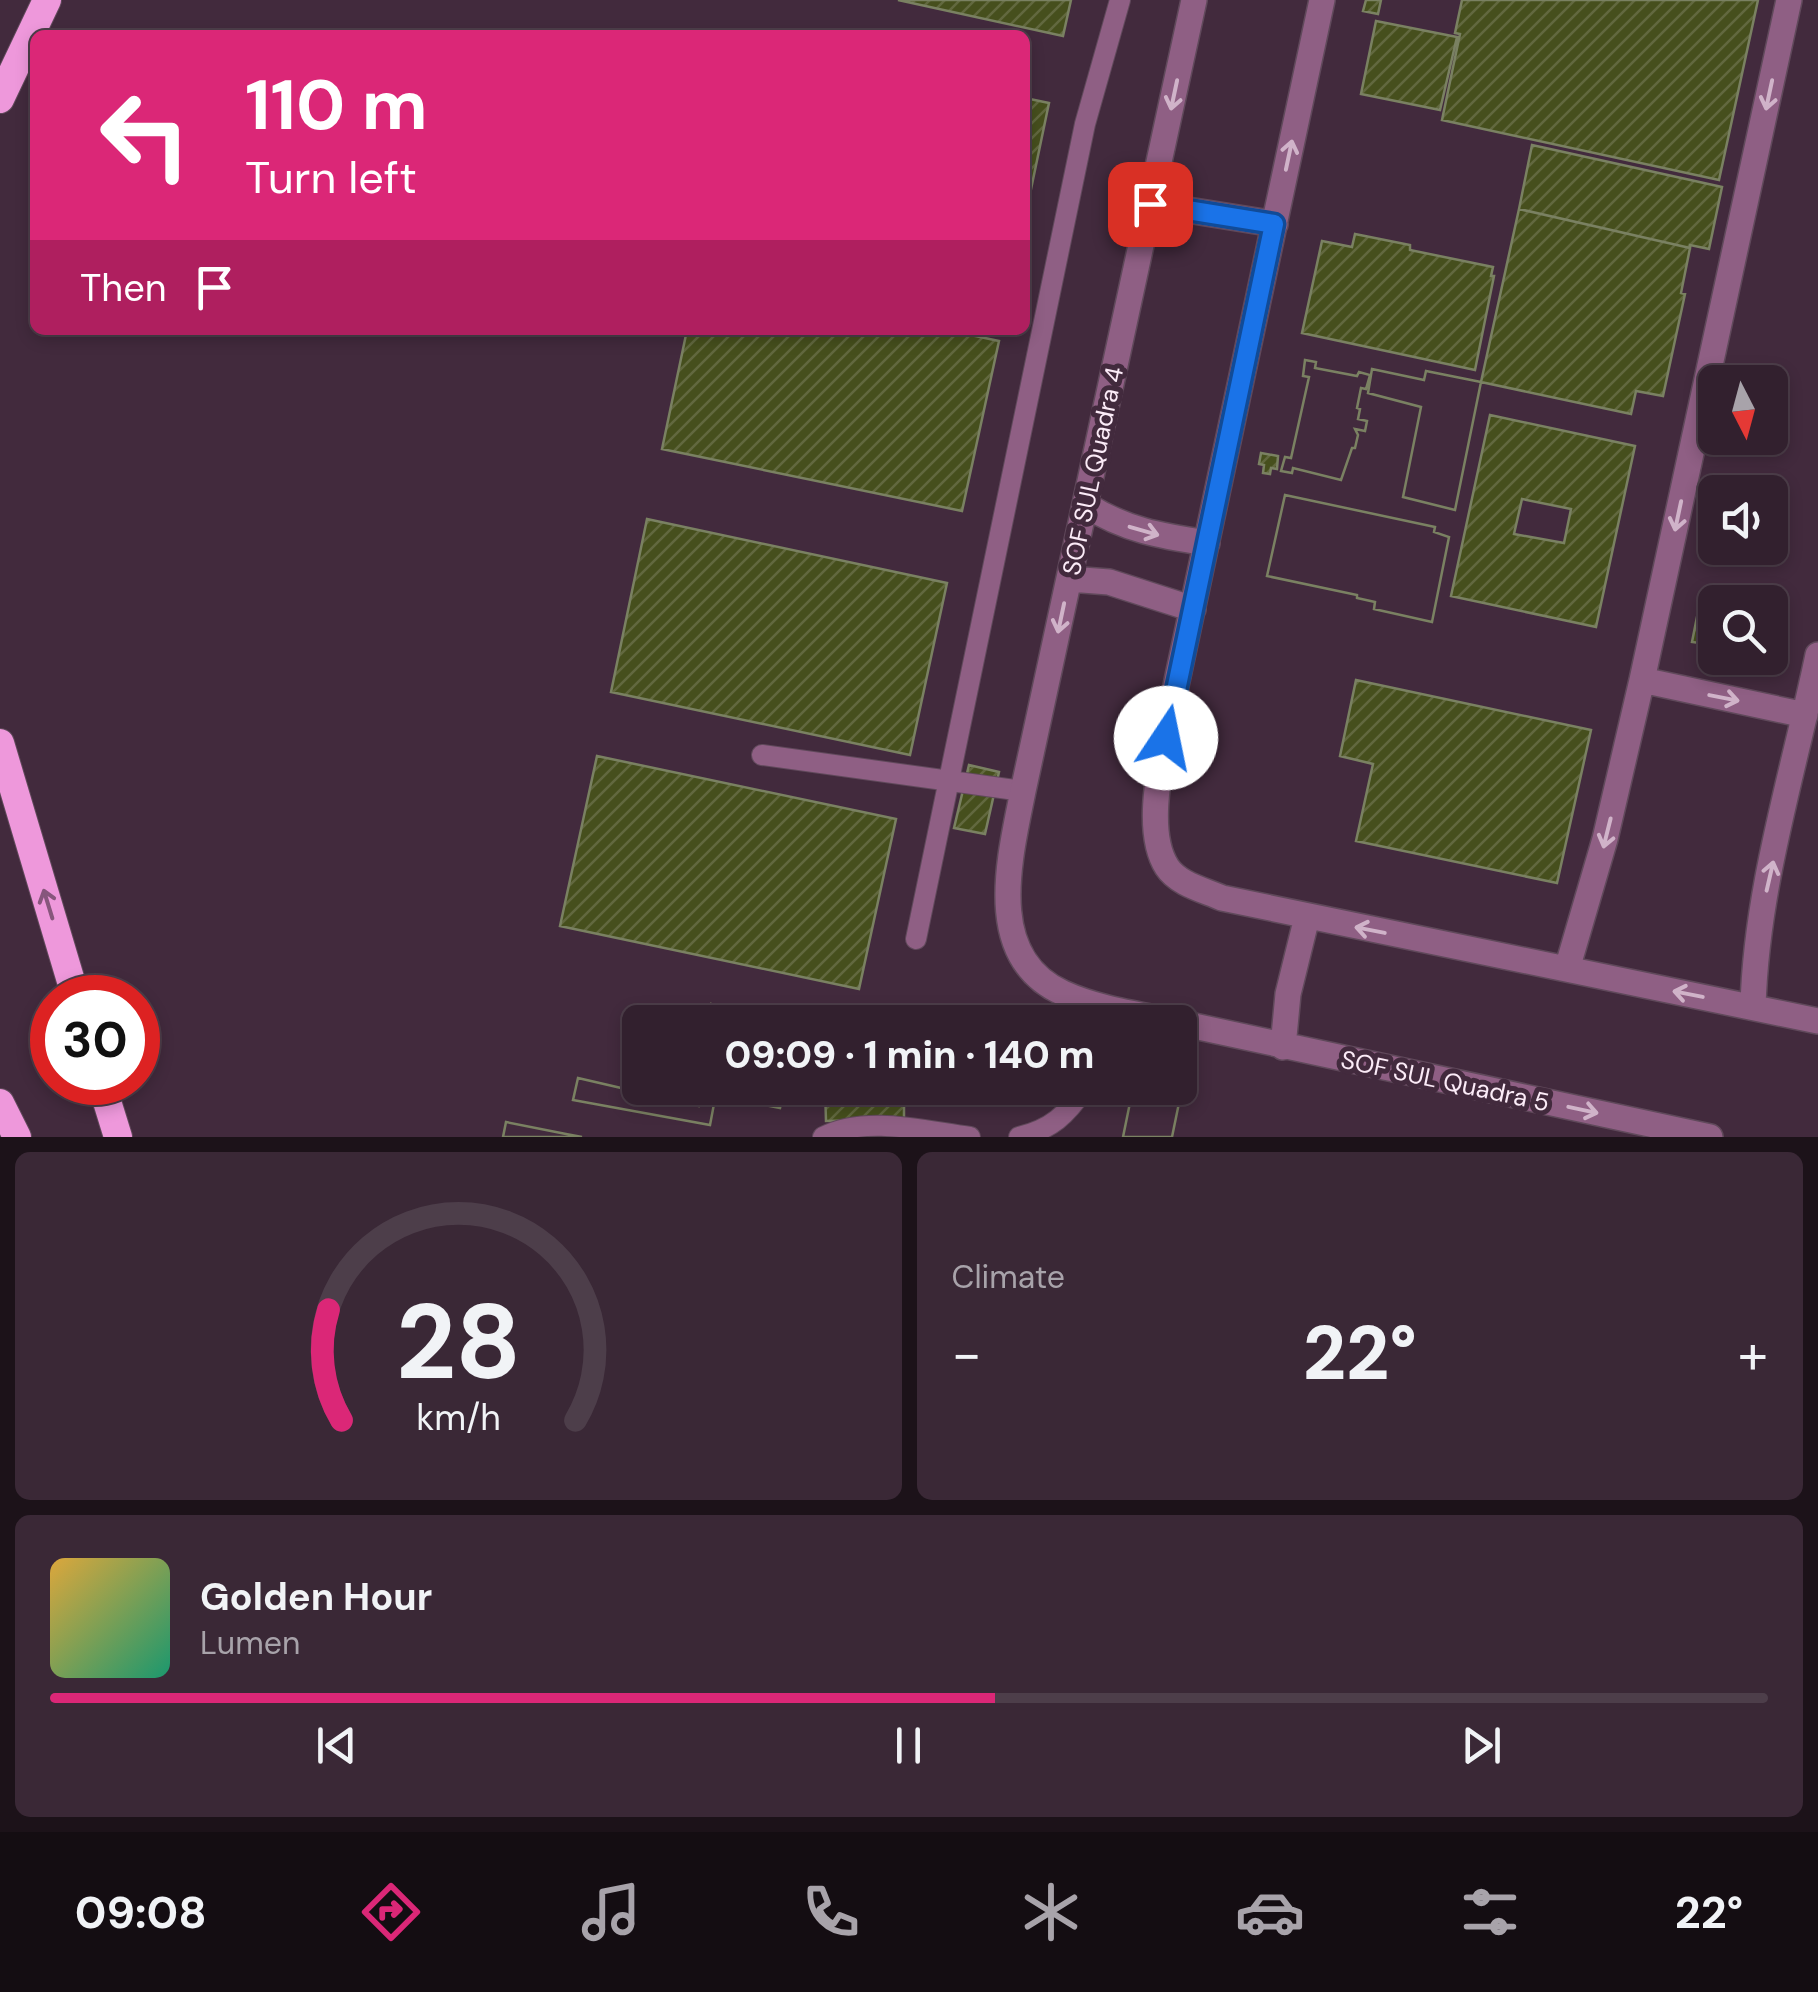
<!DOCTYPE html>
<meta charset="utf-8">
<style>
:root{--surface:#32202e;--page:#3a2836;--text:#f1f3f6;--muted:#a8a3aa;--line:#4d3e4a;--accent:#db2777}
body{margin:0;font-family:"DM Sans",sans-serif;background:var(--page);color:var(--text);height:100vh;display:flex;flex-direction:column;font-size:38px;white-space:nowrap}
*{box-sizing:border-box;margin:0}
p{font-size:32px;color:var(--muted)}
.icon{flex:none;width:55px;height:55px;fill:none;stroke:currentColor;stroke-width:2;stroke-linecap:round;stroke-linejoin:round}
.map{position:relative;height:1137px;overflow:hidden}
.panel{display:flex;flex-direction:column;gap:15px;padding:15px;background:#1c1219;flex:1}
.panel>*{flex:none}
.banner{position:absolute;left:30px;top:30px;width:1000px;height:305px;border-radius:15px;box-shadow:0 5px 15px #0003,0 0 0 2px var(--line);background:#db2777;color:#fff;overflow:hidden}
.needle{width:65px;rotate:174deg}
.fabs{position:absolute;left:1698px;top:365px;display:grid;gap:20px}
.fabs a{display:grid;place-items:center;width:90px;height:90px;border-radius:15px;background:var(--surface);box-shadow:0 5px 15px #0003,0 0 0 2px var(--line);font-size:50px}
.speed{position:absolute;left:30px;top:975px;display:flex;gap:20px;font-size:50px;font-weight:700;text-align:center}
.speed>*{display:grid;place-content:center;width:130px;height:130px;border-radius:50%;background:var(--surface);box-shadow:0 5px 15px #0003,0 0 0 2px var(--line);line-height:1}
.speed .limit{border:15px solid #d22;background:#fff;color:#111}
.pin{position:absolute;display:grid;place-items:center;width:85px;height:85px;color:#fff;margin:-42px;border-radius:20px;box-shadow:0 5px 15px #0006}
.me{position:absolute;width:110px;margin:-55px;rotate:11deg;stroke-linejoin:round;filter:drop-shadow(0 0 8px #0008)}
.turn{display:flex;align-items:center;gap:35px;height:210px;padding:0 50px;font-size:45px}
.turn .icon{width:130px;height:130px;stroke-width:2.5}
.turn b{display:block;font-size:70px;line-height:85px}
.then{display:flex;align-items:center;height:95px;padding:0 50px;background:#0003;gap:20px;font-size:38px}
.big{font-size:75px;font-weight:800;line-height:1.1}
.panel .card{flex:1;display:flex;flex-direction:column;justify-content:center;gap:15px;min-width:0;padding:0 35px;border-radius:15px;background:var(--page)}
.panel .dial{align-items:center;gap:0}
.dial svg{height:260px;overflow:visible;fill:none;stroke:var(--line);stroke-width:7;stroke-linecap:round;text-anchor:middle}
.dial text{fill:var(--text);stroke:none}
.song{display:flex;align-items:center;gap:30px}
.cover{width:120px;height:120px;border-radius:15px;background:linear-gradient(135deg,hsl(40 70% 55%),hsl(160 70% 35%))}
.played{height:10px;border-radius:5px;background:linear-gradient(90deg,var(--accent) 55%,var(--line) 55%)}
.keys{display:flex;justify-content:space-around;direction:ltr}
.heat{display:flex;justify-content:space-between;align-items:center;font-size:55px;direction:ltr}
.panel .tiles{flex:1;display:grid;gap:15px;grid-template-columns:1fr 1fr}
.card:last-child{grid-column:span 2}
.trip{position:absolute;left:622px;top:1005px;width:575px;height:100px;border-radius:15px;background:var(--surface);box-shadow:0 5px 15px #0003,0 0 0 2px var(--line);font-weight:800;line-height:100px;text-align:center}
.tab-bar{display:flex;height:160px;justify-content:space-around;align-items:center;background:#140d12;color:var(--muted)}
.tab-bar .icon{width:70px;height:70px}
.tab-bar .active{color:var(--accent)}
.tab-bar b{font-size:45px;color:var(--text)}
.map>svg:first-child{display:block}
.building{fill:url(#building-hatch);stroke:#7a8162;stroke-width:2.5;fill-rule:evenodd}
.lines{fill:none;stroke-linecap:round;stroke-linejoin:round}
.service-casing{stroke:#60495b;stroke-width:22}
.minor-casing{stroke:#60495b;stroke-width:28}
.trunk-casing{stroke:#60495b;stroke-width:30}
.service{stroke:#8f5f84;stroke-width:20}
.minor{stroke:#8f5f84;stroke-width:25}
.trunk{stroke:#ee98db;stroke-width:28}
.oneway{stroke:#d0b3c9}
.oneway2{stroke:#87567c}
.route-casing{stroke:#114b97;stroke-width:25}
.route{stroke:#1a73e8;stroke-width:18}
.labels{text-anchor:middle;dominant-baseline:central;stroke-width:10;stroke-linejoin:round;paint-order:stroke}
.street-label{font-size:25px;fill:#fbebf7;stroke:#422a3d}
</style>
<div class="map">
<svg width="1818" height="1137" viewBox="0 0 1818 1137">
<defs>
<pattern id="building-hatch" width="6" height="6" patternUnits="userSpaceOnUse" patternTransform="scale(2.5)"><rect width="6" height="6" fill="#464f1d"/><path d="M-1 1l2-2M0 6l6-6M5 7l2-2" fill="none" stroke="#62683f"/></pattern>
</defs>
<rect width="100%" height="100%" fill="#422a3d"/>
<!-- building -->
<path class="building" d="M898,0H1071L1063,36Z
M1366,0H1381L1378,14L1363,11Z
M1462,0H1758L1719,180L1442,120L1460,34L1455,33Z
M1376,21L1457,37L1440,110L1361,94Z
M1025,98L1049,103L1025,218Z
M1532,145L1722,187L1709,249L1690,245V248L1519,209Z
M1519,209L1690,248L1681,293L1685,294L1663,396L1636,391L1631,414L1481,382Z
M1355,234L1410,245V250L1493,267L1491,276H1494L1475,370L1302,333L1322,241L1352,247Z
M687,330H947L999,341L962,511L662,449Z
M1305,360L1316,362L1315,368L1357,376L1359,372L1370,375L1366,389L1361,388L1357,408L1360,409L1358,419L1367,421L1365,431L1355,429L1358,435L1355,448H1352L1341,480L1293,468L1292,473L1281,471L1285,457L1291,458L1309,377L1303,376Z
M1305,360L1316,362L1315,368L1357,376L1359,372L1370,375L1366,389L1361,388L1357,408L1360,409L1358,419L1367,421L1365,431L1355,429L1358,435L1355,448H1352L1341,480L1293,468L1292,473L1281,471L1285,457L1291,458L1309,377L1303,376Z
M1372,369L1424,380L1426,371L1481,382L1455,510L1403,497L1421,407L1368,393Z
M1372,369L1424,380L1426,371L1481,382L1455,510L1403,497L1421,407L1368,393Z
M1490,415L1635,446L1596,627L1451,596ZM1522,499L1571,509L1564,543L1514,534Z
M1261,453L1278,456L1277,469L1271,468L1270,474L1263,473L1264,465L1259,464Z
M1285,495L1435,527L1434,532L1449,537L1432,622L1374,609L1375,602L1357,598V595L1267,576Z
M1285,495L1435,527L1434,532L1449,537L1432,622L1374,609L1375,602L1357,598V595L1267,576Z
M647,519L947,583L910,755L611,692Z
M1697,617L1715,620V645L1692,642Z
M1356,680L1591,730L1557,883L1356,841L1373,764L1340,756Z
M597,756L896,819L859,989L560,926Z
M969,765L999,772L985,834L954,828Z
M711,1004L779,1017L778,1022H706Z
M711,1004L779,1017L778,1022H706Z
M578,1078L699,1106L702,1101L714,1104L710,1125L573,1100Z
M578,1078L699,1106L702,1101L714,1104L710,1125L573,1100Z
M716,1088H785L780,1108L728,1098L726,1095L715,1092Z
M716,1088H785L780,1108L728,1098L726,1095L715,1092Z
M825,1088H904V1119L826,1121Z
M1151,1088H1174L1171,1101L1179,1103L1172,1137H1123L1132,1093L1149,1097Z
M1151,1088H1174L1171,1101L1179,1103L1172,1137H1123L1132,1093L1149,1097Z
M506,1122L566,1134L582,1137H503Z
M506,1122L566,1134L582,1137H503Z"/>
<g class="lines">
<defs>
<path id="service" d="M762,755L1023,791
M916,939L1085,124L1120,0
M823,1137C866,1115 924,1131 970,1137
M1019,1137C1052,1129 1066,1115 1085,1088"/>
<path id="minor" d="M1322,0L1171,709C1164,751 1142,828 1167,867C1178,884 1204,890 1222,898L1818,1021
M1150,204L1275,224
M1086,505C1125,530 1161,536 1207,543
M1069,579L1109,582L1193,609
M1642,680L1805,715
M1567,969L1605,839L1642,680L1789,0
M1753,1007C1756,888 1794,771 1818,655
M1176,1022C1138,1014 1098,1009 1063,993C983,957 1010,857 1023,791L1194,0
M1180,1023L1710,1137
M1283,1047L1288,994L1307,917"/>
<path id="trunk" d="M0,99L47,0
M0,743L76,998
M101,1082L118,1137
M0,1103L17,1137"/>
</defs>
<!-- service casing -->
<use href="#service" class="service-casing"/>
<!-- minor casing -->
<use href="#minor" class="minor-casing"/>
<!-- trunk casing -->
<use href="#trunk" class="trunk-casing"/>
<!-- service -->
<use href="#service" class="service"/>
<!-- minor -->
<use href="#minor" class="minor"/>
<!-- trunk -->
<use href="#trunk" class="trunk"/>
</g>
<!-- one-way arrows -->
<defs><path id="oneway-shaft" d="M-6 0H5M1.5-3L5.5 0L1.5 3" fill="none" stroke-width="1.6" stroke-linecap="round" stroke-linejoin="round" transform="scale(2.5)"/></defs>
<g class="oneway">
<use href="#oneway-shaft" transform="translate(1174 95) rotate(102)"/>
<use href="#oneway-shaft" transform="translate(1769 95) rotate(102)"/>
<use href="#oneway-shaft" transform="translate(1289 155) rotate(-78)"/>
<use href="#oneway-shaft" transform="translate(1678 516) rotate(102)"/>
<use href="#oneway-shaft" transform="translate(1144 531) rotate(16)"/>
<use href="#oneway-shaft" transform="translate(1061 618) rotate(102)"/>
<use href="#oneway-shaft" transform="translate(1724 698) rotate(11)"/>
<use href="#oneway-shaft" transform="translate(1607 833) rotate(104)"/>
<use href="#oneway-shaft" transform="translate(1770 876) rotate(-77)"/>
<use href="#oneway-shaft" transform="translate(1370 930) rotate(-169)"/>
<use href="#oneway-shaft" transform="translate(1688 994) rotate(-169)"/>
<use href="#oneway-shaft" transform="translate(1583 1110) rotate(12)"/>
</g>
<use class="oneway2" href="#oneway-shaft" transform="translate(48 904) rotate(-107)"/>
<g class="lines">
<defs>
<path id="route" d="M1150,204L1274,224L1166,738"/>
</defs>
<!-- route casing -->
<use href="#route" class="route-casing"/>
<!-- route -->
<use href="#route" class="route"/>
</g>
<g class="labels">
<!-- street labels -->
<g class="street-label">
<text transform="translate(1093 471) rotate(-78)">SOF SUL Quadra 4</text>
<text transform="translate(1445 1081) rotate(12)">SOF SUL Quadra 5</text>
</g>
</g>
</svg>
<div class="fabs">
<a><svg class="needle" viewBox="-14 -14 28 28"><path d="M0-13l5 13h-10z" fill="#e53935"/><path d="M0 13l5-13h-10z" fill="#a8a3aa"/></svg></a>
<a><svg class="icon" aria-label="sound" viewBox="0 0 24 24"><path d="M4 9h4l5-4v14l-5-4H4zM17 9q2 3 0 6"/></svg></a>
<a><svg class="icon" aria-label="search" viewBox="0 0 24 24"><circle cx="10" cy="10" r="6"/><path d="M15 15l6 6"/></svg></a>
</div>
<div class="speed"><div class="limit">30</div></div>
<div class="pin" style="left:1150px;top:204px;background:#d93025"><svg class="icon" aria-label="arrive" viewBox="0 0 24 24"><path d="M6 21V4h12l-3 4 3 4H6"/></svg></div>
<svg class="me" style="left:1166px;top:738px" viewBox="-20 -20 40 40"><circle r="19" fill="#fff"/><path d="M0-13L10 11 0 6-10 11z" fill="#1a73e8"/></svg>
<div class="trip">09:09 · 1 min · 140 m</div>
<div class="banner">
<div class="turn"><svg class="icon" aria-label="left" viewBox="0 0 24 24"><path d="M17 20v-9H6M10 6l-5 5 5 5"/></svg><div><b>110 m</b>Turn left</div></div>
<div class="then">Then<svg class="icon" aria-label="arrive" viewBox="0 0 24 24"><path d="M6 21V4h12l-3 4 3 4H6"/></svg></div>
</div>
</div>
<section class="panel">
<div class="tiles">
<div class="card dial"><svg viewBox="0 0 100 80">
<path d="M14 69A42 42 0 1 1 86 69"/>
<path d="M14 69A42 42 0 0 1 10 35" stroke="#db2777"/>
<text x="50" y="56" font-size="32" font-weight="700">28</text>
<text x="50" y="72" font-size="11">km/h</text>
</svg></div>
<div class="card"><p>Climate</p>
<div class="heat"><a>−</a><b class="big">22°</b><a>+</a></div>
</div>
<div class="card">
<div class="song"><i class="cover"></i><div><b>Golden Hour</b><p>Lumen</p></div></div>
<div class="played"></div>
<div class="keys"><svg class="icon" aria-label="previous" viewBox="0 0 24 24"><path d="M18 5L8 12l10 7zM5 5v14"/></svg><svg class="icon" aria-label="pause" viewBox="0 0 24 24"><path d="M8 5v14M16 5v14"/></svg><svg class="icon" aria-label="next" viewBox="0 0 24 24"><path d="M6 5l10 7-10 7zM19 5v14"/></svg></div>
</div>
</div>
</section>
<nav class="tab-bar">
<b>09:08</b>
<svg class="icon active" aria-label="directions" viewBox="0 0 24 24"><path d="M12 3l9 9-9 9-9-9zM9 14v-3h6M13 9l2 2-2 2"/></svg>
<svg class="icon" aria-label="music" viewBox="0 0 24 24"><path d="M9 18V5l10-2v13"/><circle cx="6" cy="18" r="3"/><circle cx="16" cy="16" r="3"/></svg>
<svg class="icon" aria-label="phone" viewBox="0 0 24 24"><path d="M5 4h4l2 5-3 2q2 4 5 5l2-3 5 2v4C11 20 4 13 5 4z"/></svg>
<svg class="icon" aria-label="climate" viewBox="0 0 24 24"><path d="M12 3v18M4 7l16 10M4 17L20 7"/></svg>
<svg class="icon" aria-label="car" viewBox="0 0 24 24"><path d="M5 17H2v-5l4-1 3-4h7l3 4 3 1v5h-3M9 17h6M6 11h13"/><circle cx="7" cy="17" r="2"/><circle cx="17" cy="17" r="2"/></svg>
<svg class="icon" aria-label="filters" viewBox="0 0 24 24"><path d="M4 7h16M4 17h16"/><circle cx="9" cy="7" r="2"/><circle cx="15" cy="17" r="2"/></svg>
<b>22°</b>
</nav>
